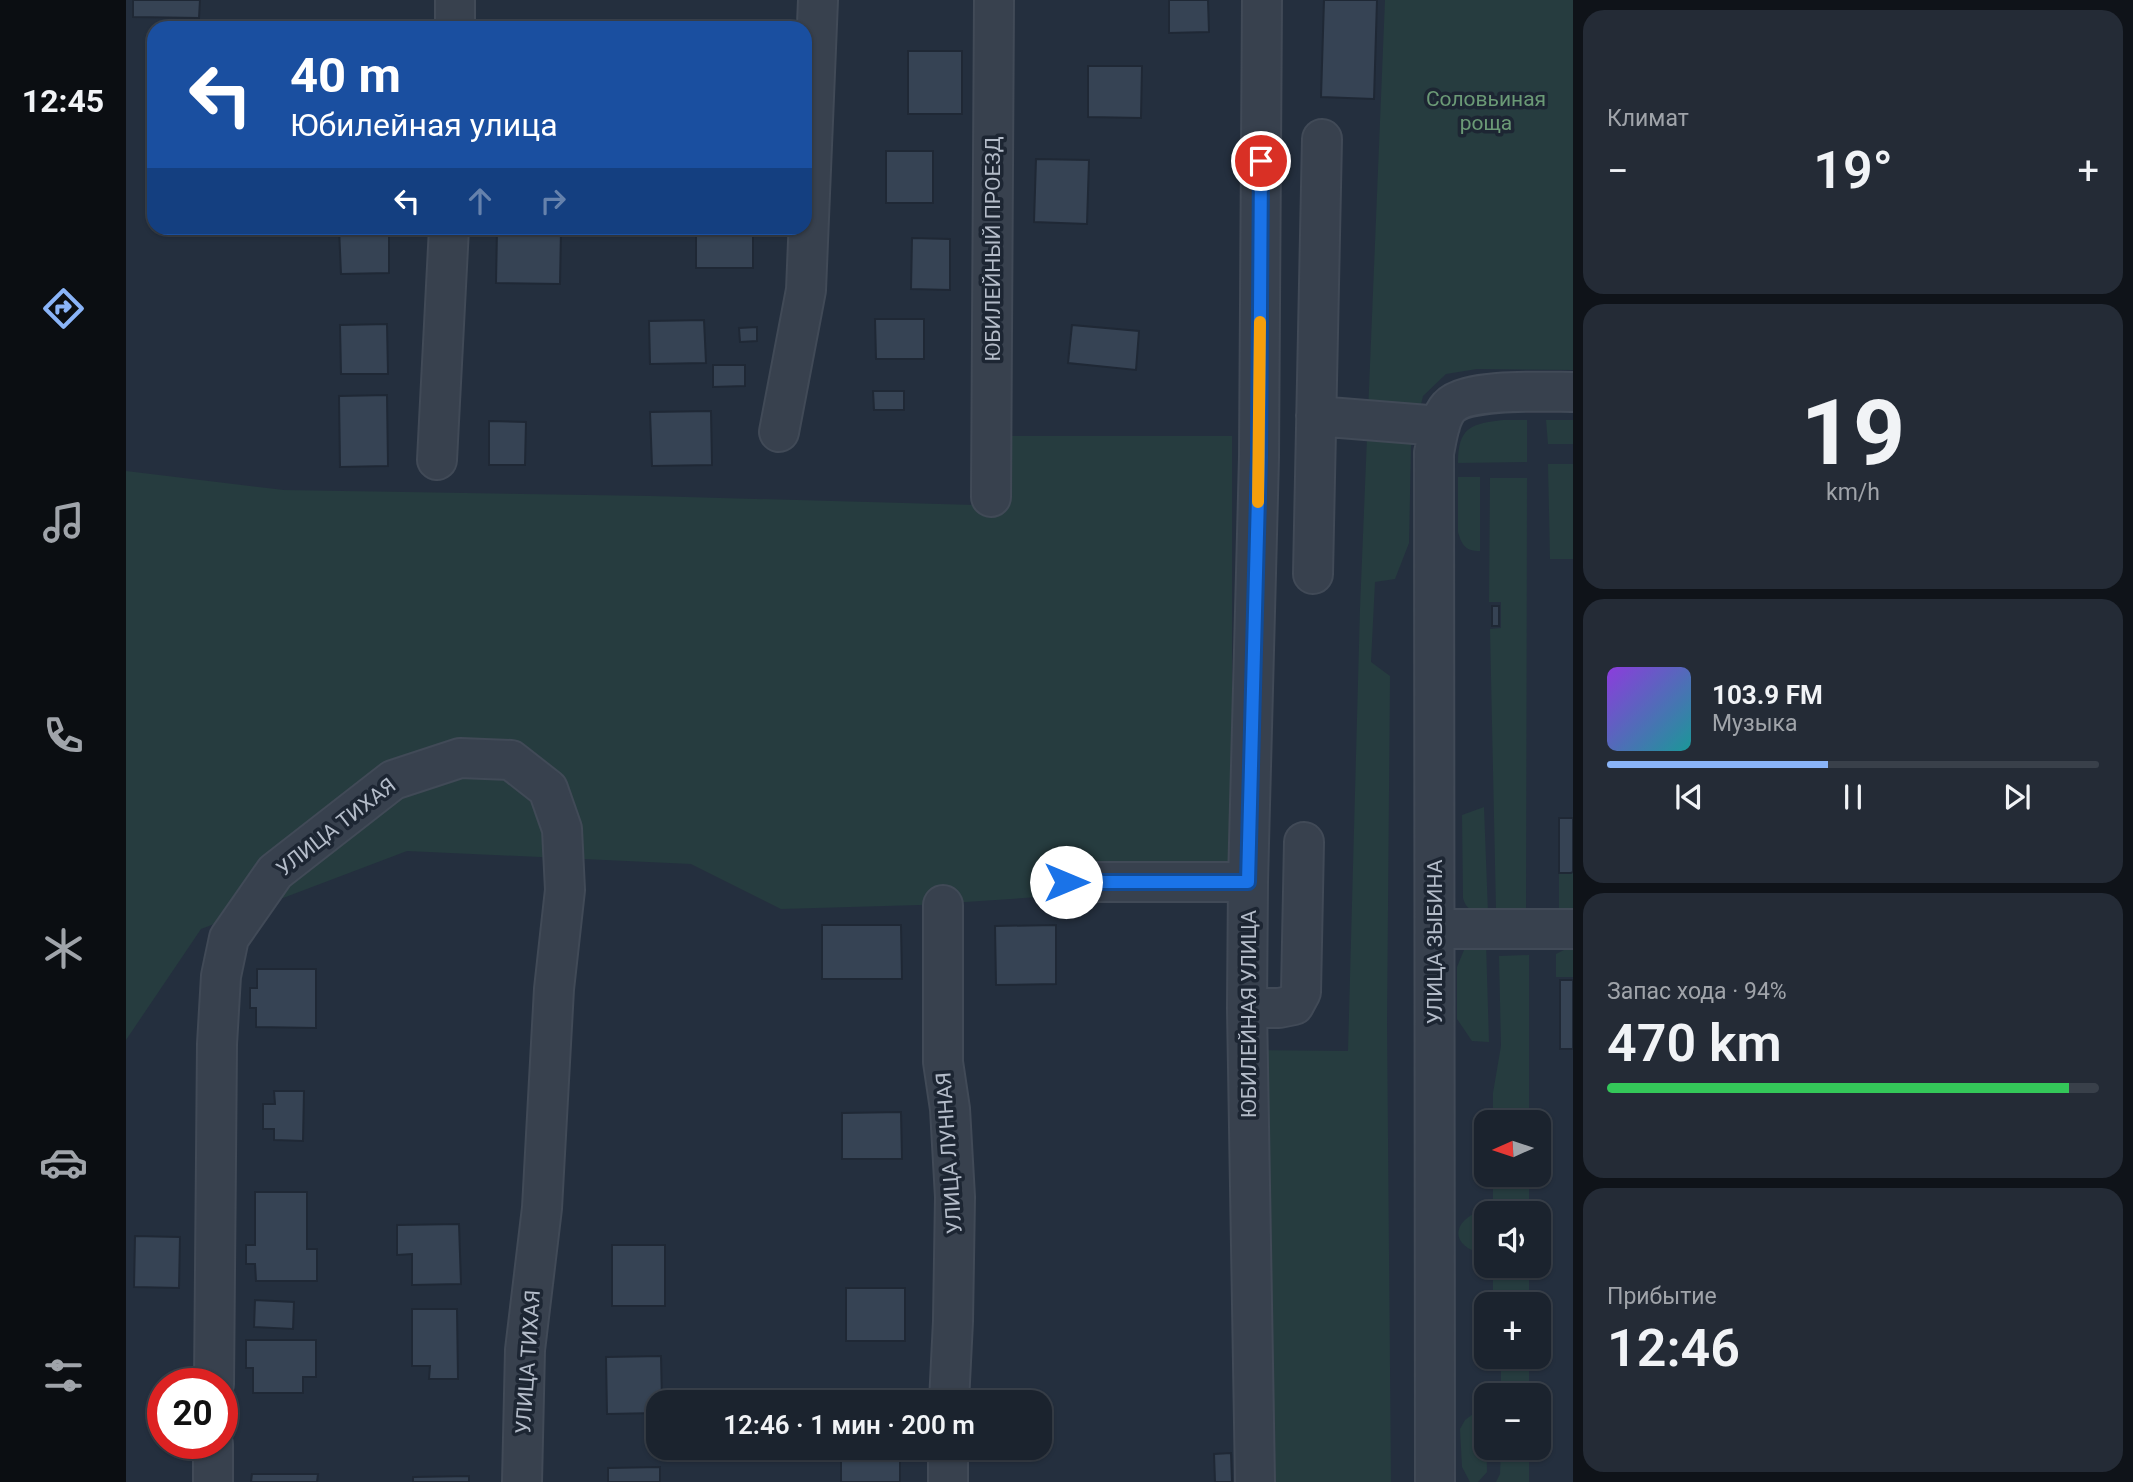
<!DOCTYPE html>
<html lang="ru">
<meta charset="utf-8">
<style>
:root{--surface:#1b232e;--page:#242b36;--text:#f1f3f6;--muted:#a0a4aa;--line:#39404a;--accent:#8ab4f8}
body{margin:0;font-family:Roboto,sans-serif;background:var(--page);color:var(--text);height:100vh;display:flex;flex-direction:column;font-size:26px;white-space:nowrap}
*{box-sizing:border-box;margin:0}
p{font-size:23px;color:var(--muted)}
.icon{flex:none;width:38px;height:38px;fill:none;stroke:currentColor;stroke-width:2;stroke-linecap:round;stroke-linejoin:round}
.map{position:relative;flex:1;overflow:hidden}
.drawer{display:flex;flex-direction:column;gap:10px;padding:10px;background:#0f1319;width:560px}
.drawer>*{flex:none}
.banner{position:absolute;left:21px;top:21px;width:665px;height:214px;border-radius:21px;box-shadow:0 2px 5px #0004,0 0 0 2px var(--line);background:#1a4fa0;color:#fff;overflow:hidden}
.needle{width:46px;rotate:267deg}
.buttons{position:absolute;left:1348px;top:1110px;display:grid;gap:14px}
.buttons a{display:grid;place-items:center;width:77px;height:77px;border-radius:14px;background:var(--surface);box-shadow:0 2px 5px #0004,0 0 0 2px var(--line);font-size:35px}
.speed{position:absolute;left:21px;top:1368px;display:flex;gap:14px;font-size:35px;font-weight:700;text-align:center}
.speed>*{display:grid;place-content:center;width:91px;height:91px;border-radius:50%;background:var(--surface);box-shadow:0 2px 5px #0004,0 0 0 2px var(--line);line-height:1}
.speed .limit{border:10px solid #d22;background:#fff;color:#111}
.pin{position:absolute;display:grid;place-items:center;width:60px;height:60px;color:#fff;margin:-30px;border:4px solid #fff;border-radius:50%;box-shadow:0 2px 7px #0007}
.me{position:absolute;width:77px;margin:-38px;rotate:90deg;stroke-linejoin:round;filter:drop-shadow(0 0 5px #0008)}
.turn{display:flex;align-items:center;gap:24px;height:147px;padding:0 28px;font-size:32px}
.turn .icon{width:91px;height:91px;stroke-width:2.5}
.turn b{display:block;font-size:49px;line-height:60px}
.lanes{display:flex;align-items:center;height:66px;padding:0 28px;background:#0003;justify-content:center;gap:35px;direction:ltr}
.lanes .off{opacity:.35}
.big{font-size:52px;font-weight:600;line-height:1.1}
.drawer .card{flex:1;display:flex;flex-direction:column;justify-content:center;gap:10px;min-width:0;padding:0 24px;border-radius:21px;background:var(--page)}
.drawer .dial{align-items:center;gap:0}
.dial b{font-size:91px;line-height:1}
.song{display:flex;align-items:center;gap:21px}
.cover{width:84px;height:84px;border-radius:10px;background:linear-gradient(135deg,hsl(270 70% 55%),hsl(180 70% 35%))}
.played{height:7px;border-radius:4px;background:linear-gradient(90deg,var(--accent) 45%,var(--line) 45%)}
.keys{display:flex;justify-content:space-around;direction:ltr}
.heat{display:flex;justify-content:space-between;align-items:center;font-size:38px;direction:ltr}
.charge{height:10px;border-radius:5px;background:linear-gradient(90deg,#34c759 94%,var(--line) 0)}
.trip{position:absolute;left:520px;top:1390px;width:406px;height:70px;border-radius:21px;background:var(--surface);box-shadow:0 2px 5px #0004,0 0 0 2px var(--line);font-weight:600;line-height:70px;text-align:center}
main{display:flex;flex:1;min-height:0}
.tabs{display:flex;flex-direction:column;width:126px;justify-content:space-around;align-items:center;background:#0b0e12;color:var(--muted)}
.tabs .icon{width:49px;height:49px}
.tabs .on{color:var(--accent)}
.tabs b{font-size:32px;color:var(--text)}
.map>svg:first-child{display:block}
.green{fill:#263c3f}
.building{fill:#364354;stroke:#1f2835;stroke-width:2}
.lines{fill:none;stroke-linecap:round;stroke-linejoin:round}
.minor-casing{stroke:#414a57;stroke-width:42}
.minor{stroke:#38414e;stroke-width:38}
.route-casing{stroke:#114b97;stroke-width:18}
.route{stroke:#1a73e8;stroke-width:12}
.slow{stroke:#f59e0b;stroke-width:12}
.labels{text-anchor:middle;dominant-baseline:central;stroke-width:7;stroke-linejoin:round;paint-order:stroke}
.park-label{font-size:21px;fill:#6b9a76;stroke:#1d2633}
.street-label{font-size:21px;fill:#b4bcc9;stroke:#1d2633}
</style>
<main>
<nav class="tabs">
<b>12:45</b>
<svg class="icon on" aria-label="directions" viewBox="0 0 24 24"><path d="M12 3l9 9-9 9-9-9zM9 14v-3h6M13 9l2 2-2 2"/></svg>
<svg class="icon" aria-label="music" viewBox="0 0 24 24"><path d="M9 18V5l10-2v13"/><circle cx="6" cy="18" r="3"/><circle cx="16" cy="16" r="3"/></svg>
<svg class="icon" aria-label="phone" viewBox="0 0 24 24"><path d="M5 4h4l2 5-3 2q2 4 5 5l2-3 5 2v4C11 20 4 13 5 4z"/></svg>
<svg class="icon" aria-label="climate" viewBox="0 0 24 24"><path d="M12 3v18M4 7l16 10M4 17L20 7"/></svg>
<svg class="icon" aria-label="car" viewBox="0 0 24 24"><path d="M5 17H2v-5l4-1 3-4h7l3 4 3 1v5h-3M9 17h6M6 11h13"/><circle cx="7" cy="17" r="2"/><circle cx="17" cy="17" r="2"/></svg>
<svg class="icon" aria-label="filters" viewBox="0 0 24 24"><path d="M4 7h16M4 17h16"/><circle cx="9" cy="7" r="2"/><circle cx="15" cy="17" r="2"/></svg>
</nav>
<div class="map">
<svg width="1447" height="1482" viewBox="0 0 1447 1482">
<rect width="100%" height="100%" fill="#242f3e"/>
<!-- green -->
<path class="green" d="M1259,0H1447V370L1351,369L1320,374L1297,396L1285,446L1283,543L1269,579L1249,582L1245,662L1264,676L1261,1023L1265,1482H1140L1132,1050L1222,1051L1234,608Z
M1377,420H1401V462L1332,463C1332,427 1345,424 1377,420Z
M1420,420H1447V444H1422Z
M886,436H1106V884L794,905L655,909L565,864L281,851L75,929L0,1040V471L158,490L525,496L849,505Z
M1422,464H1447V559H1424Z
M1332,477H1354V551C1340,551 1336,546 1332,532Z
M1364,478H1401L1400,911H1370L1364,629L1375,628V602H1363Z
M1358,807L1362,913C1348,911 1341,912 1337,898L1336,815Z
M1447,872V914L1433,913V873Z
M1360,942L1363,1042L1346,1041L1331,1019V967L1338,950L1349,944Z
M1438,950H1447V977H1430V954Z
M1403,955V1122H1367V1093L1375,1046L1373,956Z
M1367,1174H1403V1213H1367Z
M1357,1210L1358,1254C1323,1247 1325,1220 1357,1210Z
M1367,1265H1403V1304H1367Z
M1369,1356H1403V1395H1375V1371Z
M1360,1411L1361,1472L1352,1482H1344L1336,1467L1334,1429L1339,1420L1347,1414Z
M1375,1447H1403V1482H1370L1374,1474Z"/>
<!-- building -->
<path class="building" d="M7,0H74L73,18L7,17Z
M1043,0H1082L1083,32L1043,33Z
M1198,0H1251L1248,99L1195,97Z
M782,51H836V114H782Z
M962,66H1016L1015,118L962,117Z
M760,151H807V203H760Z
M910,159L963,160L961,224L908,222Z
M213,228H263V273L215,274Z
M570,228H627V268H570Z
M371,229L435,230L434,284L370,283Z
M786,238L824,239V290L785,289Z
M749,319H798V359H750Z
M578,320L580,363L524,364L523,321Z
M261,324L262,374H215L214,325Z
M946,325L1013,331L1010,370L942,363Z
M631,327V341L614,342L613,328Z
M587,365H619V386L587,387Z
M747,391H778V410H748Z
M261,395L262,466L214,467L213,396Z
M585,411L586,465L526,466L524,412Z
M363,421L400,422L399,465H363Z
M1366,606H1373V626H1366Z
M1433,818H1447V872L1445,873H1433Z
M696,925H775L776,979H696Z
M930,925V984L870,985L869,926Z
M131,969H190V1028L130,1027V1008H124V988H131Z
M1434,980H1447V1049H1434Z
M148,1091H178L177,1141L148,1140V1129H137V1104H149Z
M775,1112L776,1159H716V1113Z
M129,1192H181V1249H191V1281H130L129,1264H120V1245H129Z
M333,1224L335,1284L286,1285V1254L271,1255V1225Z
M9,1236L54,1237L53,1288L8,1287Z
M486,1245H539V1306H486Z
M720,1288H779V1341H720Z
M129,1300L168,1302L167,1329L128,1327Z
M286,1309H331L332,1379H303L304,1366H286Z
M120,1340H190V1377H177V1393H127V1368H120Z
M535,1356L536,1402H532V1413L481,1414L480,1357Z
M1105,1453L1106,1482H1089L1088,1454Z
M715,1454L774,1455V1482H715Z
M534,1467V1482H482V1468Z
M126,1474H192L191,1482H125Z
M343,1476V1482H287V1477Z"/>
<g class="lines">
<defs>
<path id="minor" d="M329,0V28
M1190,416L1314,426
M653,432L680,290L692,0
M311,460L323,228
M865,497L868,0
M1187,574L1196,139
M940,882H1122
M817,905V1062L824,1109L829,1197L827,1321L823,1402
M1309,929H1447
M1121,1008H1153L1168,1005L1175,992L1178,842
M88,1384L91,1044L95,976L103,938L149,872L267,780L334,758L385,760L422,789L436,829L439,890L428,989L416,1208L399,1350L396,1482
M822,1447V1482
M87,1482V1444
M1129,1482L1121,1008L1122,882L1133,457L1136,0
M1309,1482L1308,453C1311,439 1313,418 1323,407C1339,388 1421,392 1447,392"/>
</defs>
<!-- minor casing -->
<use href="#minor" class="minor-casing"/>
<!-- minor -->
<use href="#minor" class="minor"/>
</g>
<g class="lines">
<defs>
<path id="route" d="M940,882H1122L1133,457L1135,161"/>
</defs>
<!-- route casing -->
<use href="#route" class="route-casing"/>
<!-- route -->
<use href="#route" class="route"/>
<!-- slow -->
<path class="slow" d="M1132,502L1134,322"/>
</g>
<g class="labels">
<!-- park labels -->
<g class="park-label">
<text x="1360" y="99">Соловьиная<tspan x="1360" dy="24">роща</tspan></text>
</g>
<!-- street labels -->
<g class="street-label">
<text transform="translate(867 249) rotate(-90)">ЮБИЛЕЙНЫЙ ПРОЕЗД</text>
<text transform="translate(210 827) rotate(-38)">УЛИЦА ТИХАЯ</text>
<text transform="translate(1309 942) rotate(-90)">УЛИЦА ЗЫБИНА</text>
<text transform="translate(1123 1014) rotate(-90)">ЮБИЛЕЙНАЯ УЛИЦА</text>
<text transform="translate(823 1153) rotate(-94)">УЛИЦА ЛУННАЯ</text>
<text transform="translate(402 1362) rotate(-86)">УЛИЦА ТИХАЯ</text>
</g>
</g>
</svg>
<div class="buttons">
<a><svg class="needle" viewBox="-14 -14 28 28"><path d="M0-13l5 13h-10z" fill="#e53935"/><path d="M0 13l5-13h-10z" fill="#a0a4aa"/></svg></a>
<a><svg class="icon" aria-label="sound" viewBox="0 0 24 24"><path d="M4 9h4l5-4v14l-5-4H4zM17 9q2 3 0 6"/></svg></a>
<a>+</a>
<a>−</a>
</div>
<div class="speed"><div class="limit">20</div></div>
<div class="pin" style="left:1135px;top:161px;background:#d93025"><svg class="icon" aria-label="arrive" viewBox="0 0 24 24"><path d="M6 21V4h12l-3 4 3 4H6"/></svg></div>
<svg class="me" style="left:940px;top:882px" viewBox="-20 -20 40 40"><circle r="19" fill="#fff"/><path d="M0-13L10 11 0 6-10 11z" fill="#1a73e8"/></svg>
<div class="trip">12:46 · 1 мин · 200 m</div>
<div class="banner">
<div class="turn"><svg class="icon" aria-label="left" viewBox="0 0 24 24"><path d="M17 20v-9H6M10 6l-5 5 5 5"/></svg><div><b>40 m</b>Юбилейная улица</div></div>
<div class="lanes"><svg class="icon" aria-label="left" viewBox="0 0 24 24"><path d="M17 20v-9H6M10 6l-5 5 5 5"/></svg><svg class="icon off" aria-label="ahead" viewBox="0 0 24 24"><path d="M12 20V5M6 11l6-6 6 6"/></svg><svg class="icon off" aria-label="right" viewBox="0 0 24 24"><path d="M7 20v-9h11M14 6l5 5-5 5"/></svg></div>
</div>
</div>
<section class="drawer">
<div class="card"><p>Климат</p>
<div class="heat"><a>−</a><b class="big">19°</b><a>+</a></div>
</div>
<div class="card dial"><b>19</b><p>km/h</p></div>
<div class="card">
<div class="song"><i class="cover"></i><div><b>103.9 FM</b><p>Музыка</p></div></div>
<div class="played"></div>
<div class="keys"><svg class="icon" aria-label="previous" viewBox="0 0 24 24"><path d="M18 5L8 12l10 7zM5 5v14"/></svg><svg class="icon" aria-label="pause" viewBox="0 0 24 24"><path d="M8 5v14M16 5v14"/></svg><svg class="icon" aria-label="next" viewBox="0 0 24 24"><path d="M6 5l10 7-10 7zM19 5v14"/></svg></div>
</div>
<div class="card"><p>Запас хода · 94%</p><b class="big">470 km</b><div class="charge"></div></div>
<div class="card"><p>Прибытие</p><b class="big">12:46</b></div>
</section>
</main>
